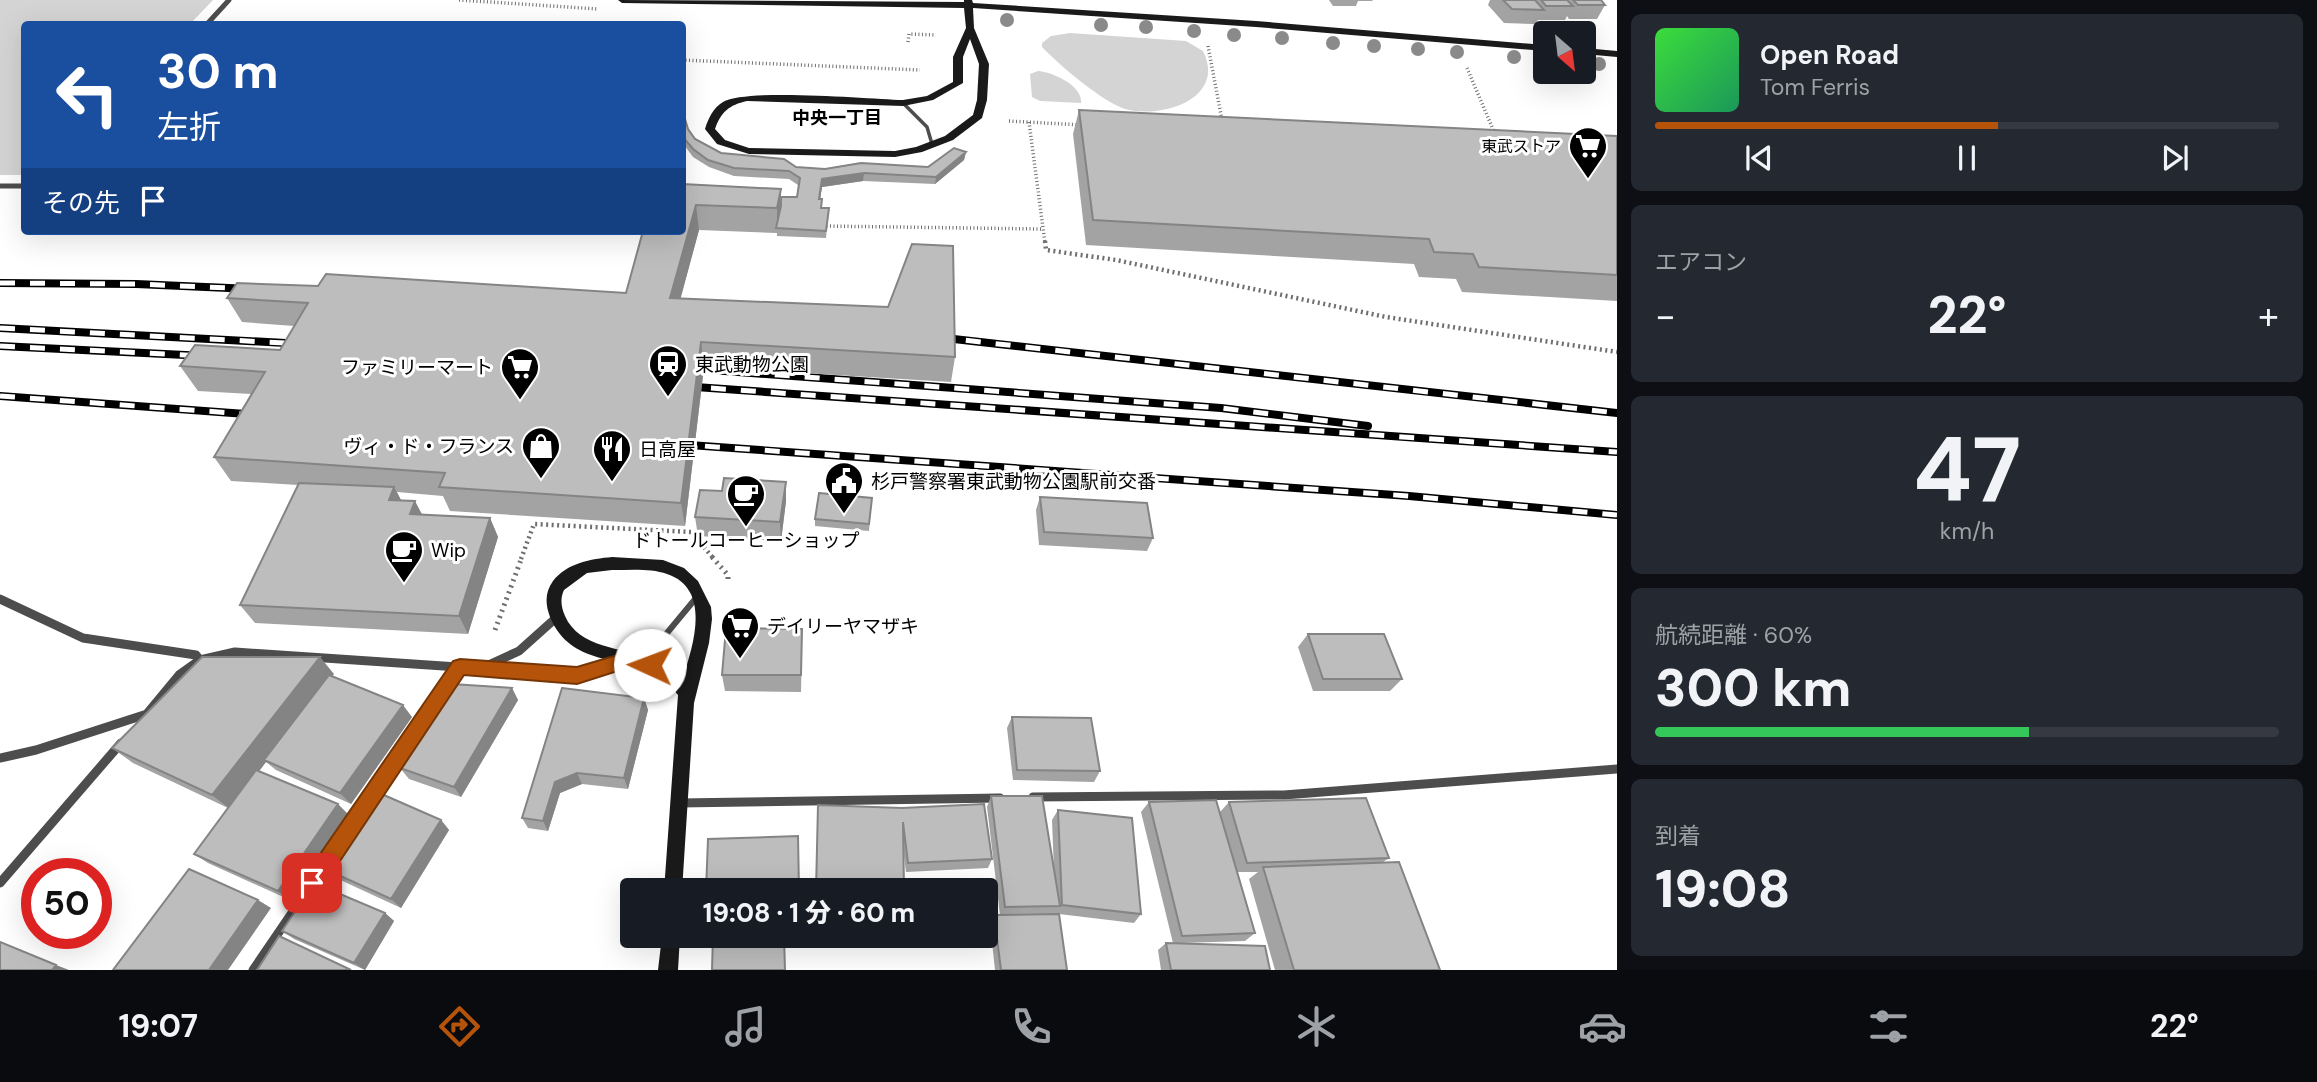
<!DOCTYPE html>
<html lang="ja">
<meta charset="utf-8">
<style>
:root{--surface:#171b24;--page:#242831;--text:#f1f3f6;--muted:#9ea1a6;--line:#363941;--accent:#b45309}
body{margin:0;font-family:"DM Sans","Noto Sans JP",sans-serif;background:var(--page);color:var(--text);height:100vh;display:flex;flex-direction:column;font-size:26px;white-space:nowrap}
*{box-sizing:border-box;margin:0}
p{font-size:23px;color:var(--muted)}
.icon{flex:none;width:38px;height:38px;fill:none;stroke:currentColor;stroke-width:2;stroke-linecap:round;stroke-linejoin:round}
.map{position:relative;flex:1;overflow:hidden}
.drawer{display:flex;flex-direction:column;gap:14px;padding:14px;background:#0d0f14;width:700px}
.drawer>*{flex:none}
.guide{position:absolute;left:21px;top:21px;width:665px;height:214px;border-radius:7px;box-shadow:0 7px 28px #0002;background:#1a4fa0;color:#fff;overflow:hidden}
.needle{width:46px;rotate:152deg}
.fabs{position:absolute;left:1533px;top:21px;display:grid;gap:14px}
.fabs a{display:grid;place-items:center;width:63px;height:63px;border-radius:7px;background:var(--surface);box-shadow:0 7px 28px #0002;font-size:35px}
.speed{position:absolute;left:21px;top:858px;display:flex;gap:14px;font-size:35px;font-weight:700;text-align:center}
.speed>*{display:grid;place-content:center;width:91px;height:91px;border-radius:50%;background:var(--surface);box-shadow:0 7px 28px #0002;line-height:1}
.speed .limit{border:10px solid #d22;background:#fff;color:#111}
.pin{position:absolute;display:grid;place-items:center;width:60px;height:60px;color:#fff;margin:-30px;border-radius:14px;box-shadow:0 4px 10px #0006}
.me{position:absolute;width:77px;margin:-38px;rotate:272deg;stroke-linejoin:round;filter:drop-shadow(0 0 5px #0008)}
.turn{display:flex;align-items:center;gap:24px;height:147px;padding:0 21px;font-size:32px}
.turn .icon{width:91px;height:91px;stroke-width:2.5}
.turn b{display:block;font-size:49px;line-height:60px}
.then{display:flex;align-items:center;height:66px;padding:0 21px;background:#0003;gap:14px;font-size:26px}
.big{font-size:52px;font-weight:800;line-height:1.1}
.drawer .widget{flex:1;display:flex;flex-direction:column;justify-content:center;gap:10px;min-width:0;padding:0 24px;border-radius:10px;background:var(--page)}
.drawer .dial{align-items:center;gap:0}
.dial b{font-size:91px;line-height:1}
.song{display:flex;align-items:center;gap:21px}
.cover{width:84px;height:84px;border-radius:10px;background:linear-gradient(135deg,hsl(120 70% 55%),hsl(150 70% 35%))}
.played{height:7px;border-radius:4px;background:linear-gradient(90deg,var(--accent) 55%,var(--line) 55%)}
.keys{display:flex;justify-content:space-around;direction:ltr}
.heat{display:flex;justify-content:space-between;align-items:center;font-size:38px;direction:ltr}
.charge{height:10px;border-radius:5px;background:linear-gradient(90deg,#34c759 60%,var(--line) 0)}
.trip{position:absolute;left:620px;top:878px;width:378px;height:70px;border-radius:7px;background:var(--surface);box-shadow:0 7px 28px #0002;font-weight:800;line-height:70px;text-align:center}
.tabs{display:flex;height:112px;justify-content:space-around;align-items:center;background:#090b0e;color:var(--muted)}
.tabs .icon{width:49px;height:49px}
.tabs .current{color:var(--accent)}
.tabs b{font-size:32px;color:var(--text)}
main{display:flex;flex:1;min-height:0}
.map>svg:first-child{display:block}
.green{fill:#d4d4d4}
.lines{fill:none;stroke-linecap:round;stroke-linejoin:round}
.path-far2{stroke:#6f6f6f;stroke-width:3.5;stroke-dasharray:1 2.5;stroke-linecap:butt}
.path-far1{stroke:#6f6f6f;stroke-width:4.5;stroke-dasharray:2 3.5;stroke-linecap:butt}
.path{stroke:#6f6f6f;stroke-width:5;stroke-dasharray:2 4.5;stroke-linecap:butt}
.lane-far1{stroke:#4d4d4d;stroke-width:3.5}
.lane{stroke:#4d4d4d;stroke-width:6}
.street-far1{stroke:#4d4d4d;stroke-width:5}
.street{stroke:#4d4d4d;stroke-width:9}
.secondary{fill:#1a1a1a;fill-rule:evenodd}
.rail-casing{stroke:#000;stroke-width:8}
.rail{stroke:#fff;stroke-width:5;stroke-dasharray:15;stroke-linecap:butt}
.tree{fill:#8a8a8a}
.wall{fill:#a3a3a3}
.shaded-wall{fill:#848484}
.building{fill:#bdbdbd;stroke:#848484;stroke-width:2}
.route{fill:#b45309;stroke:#753606;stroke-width:2}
.labels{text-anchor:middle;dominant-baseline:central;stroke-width:6;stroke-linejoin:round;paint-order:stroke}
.far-poi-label{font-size:16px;fill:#000;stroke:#fff;text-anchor:end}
.far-neighbourhood-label{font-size:18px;font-weight:bold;fill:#000;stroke:#fff}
.poi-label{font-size:19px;fill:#000;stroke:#fff;text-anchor:start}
</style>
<main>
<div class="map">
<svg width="1617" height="970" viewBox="0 0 1617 970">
<rect width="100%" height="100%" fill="#fff"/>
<!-- green -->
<path class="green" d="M0,0H213L190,24H24V175H0Z
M1070,33L1186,41L1203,51C1227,99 1161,119 1125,109C1103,102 1059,65 1042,47V43L1051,36Z
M1038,71C1053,72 1083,86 1081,103L1040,101L1032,97L1030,74Z"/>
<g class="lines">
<!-- path-far2 -->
<path class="path-far2" d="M459,0L598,9
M908,42L909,34L936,35
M1208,46L1222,120
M682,60L920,70
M1467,68L1495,134
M682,104H685
M1009,121L1081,125
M1029,122L1045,243
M823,226L1042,229"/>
<!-- path-far1 -->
<path class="path-far1" d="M1045,241L1046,250L1116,260L1386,317L1617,352
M521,559L534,524L691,532L714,559"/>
<!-- path -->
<path class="path" d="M712,557L728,575V582
M495,630L522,557"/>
<!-- lane-far1 -->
<path class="lane-far1" d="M903,103L927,127L932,144"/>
<!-- lane -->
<path class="lane" d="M634,658L662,639L696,598"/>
<!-- street-far1 -->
<path class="street-far1" d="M207,24L229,0
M0,186H24"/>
<!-- street -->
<path class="street" d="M0,599L83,638L196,655L200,660
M482,668L519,651L557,617
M145,716L179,675L200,660L235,652L577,675L627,661
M0,758L36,750L147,714
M1033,797L1284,795L1617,769
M679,803L1000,798
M0,883L121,743
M253,970L460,667"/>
<!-- secondary -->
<path class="secondary" d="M618,0L964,2V0H972L973,3L1256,21L1545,45V51L1256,27L973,8L974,28L989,64L987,100L982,118L953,140L922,152L895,157L749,154L717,144L705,129C708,119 713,108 723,102C748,88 868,99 903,100L927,96L953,82V57L966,28L964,8L622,3ZM970,39L979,64L977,100L973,115L945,136L916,147L895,151L749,148L725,140L715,129C721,112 729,105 747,101L903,106L933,100L963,83V57Z
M1584,48L1617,51V57L1584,54Z
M612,557L663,560L684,568L698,581L711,607L712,619L709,643L694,703L682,891H664L678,695C673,689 667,681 659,677C620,654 571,667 550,617C545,604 545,592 553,581C567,563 591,559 612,557ZM612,570C630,570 651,568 667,574C712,589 693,646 683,677C674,668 663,662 651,658C622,648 579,648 565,616C561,607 560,598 564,590L587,573Z
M662,936H680L678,970H658Z"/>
<defs>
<path id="rail" d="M0,283L136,284L252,289
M0,328L304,344
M936,337L1617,413
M0,346L206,356
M685,368L1221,408L1368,426
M681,386L1617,452
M0,396L259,415
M675,444L1409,496L1617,515"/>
</defs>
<!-- rail casing -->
<use href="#rail" class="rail-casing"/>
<!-- rail -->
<use href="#rail" class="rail"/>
</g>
<!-- trees -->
<g class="tree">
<circle cx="1007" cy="20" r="7"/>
<circle cx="1101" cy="25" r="7"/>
<circle cx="1146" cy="27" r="7"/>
<circle cx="1194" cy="31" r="7"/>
<circle cx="1234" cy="35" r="7"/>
<circle cx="1282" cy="38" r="7"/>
<circle cx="1333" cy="43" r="7"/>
<circle cx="1374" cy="46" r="7"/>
<circle cx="1418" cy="49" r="7"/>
<circle cx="1457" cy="52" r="7"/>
<circle cx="1514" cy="57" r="7"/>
<circle cx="1599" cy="64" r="7"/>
</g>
<!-- wall -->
<path class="wall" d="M1329,0H1373L1372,1H1358L1356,6H1333Z
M1490,0H1601L1605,5L1597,19H1569L1567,16L1565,20H1538L1535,24L1504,23L1488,5Z
M1079,110L1617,136V301L1462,292L1456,279L1419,277L1414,264L1086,245L1073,134Z
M682,119L695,139L721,153L796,167L825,169L928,167L966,152L964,160L935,184L863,181L822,187L820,199L822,208L828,216L826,238L777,236V233L699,230L680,299L955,357L951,382L704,367L685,526L450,511L443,496L397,492L401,500L423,515L490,518L498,537L468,634L255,623L240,605L298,485L231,481L214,457L251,394L198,391L180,366L280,350L294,326L242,322L227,298L318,286L626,293L682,184L781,189V197H797L798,185L789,179L734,176L709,167L693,157L682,142Z
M722,491L786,501L781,541L698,536L695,517Z
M1040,497L1153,538L1147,551L1039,545L1036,510Z
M872,498L869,531L815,526V519Z
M1308,634L1402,679L1390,691H1313L1298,647Z
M802,646L801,692L725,691L722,675Z
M334,674L332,676L412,717L351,804L276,770L266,762L259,771L348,814L290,900L208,863L194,854L228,808L133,763L112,748Z
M512,688L518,700L461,797L409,779L400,768Z
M644,698L648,710L628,789L582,784L560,793L548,831L528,828L522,818Z
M1012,717L1100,771L1094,782L1013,780L1007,728Z
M991,796L1054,872L1052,820L1058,810L1141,914L1134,923L1059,914L1067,970H995L990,923L994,915H1000L987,807Z
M1149,802L1220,812L1229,802L1389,858L1383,862L1440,970H1275L1249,879L1258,872H1237L1255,933L1245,941L1181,943L1270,970H1161L1158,950L1166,943H1173L1141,812Z
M818,805L992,859L988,868L906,872L904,856Z
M441,820L449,830L401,908L336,878L325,869Z
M385,913L394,921L365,970L294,939L282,931Z"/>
<!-- shaded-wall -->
<path class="shaded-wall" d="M966,152L964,160L935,184L936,177Z
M864,173L863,181L822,187L819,206V199L822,179Z
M781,189V214L777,228V208Z
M696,205L699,230L674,323L670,298Z
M701,342L704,367L685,526L681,503Z
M786,482V501L781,541L780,522Z
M394,487L404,506L389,500Z
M415,501L425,520L410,514Z
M490,518L498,537L468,634L459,616Z
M320,657L334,674L267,761L264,760L266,762L230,809L212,795Z
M512,688L518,700L461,797L454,787Z
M644,698L648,710L628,789L624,778Z
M403,705L412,717L351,804L340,793Z
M577,773L582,784L560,793L548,831L543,821L555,782Z
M338,804L348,814L290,900L278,891Z
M441,820L449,830L401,908L391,899Z
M258,900L271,908L228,970H209Z
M385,913L394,921L365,970L354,963Z
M56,965L69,970H52Z"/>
<!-- building -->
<path class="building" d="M1503,0H1535L1544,10L1512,9Z
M1541,0H1567L1573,6H1546Z
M1573,0H1601L1605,5H1578Z
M1079,110L1617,136V275L1479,267L1473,254L1434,252L1429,239L1093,220Z
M682,119H685L688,129L695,139L721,153L784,159L796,167L825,169L861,163L928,167L954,148L966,152L936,177L864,173L822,179L819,199H822L821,208H829L826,231L776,228L781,206V197H797L800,178L789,171L734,168L708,160L693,149L682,136Z
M682,184L781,189L777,208L696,205L670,298L888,307L912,244L953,246L955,357L701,342L681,503L439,487L445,473L214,457L265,372L180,366L195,345L280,350L308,303L227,298L237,283L318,286L326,274L626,293L643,231H682Z
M724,478L786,482L780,522L695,517L700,490L722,491Z
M299,483L394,487L389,500L415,501L410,514L490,518L459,616L240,605Z
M819,493L872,498L869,524L815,519Z
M1040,497L1147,503L1153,538L1044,532Z
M726,628L802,629L801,675H722Z
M1308,634H1384L1402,679H1323Z
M202,657H320L212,795L112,748Z
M329,675L403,705L340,793L264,760Z
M452,684L512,688L454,787L400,768Z
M562,688L644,698L624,778L577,773L555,782L543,821L522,818Z
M1012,717L1091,718L1100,771L1017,770Z
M256,770L338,804L278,891L194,854Z
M377,792L441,820L391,899L325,869Z
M991,796H1042L1060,906L1005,907Z
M1366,798L1389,858L1247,863L1229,802Z
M1216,800L1255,933L1182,936L1149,802Z
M984,804L992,859L908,863L903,822L904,891H816L818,805L902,808Z
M1058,810L1132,818L1141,914L1062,905Z
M798,836L799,891H706L708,839Z
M1399,862L1440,970H1294L1263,867Z
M189,869L258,900L209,970H113Z
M314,883L385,913L354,963L282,931Z
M1059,914L1067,970H1001L994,915Z
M279,936L351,970H257Z
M713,936H784L785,970H712Z
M0,942L56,965L52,970H0Z
M1166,943L1265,946L1270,970H1171Z"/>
<!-- route -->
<path class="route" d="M634,650L657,659L659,665L657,671L650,673L633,666L577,684L464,675L320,891L312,894L305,891L302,883L305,876L453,661L460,659L577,667Z"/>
<!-- icons -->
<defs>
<symbol id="supermarket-pin" viewBox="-11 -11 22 30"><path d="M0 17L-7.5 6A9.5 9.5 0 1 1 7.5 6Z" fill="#000" stroke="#fff"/><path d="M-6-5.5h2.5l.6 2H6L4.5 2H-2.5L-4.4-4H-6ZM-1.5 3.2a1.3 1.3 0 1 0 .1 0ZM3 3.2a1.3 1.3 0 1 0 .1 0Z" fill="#fff"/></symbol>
<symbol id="station-pin" viewBox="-11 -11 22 30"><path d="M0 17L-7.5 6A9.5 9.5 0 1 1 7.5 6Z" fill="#000" stroke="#fff"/><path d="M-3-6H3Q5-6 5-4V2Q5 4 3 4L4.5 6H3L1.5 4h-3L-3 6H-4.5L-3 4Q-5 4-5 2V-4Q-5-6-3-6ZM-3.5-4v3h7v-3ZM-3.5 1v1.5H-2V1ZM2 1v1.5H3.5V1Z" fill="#fff"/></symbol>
<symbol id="shop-pin" viewBox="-11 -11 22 30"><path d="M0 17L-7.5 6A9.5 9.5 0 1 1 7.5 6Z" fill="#000" stroke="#fff"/><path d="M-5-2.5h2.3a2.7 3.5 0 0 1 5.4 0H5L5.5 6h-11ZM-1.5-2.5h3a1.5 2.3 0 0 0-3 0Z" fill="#fff"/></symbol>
<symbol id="restaurant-pin" viewBox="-11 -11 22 30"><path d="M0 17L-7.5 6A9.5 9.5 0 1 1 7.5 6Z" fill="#000" stroke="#fff"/><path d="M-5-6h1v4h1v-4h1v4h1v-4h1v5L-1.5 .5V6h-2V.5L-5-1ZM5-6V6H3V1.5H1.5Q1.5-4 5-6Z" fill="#fff"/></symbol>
<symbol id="civic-pin" viewBox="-11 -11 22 30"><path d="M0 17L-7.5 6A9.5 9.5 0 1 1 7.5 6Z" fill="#000" stroke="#fff"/><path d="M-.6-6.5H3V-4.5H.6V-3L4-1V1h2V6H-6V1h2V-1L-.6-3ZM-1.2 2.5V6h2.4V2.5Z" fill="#fff"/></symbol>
<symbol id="cafe-pin" viewBox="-11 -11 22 30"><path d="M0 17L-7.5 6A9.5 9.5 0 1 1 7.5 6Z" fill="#000" stroke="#fff"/><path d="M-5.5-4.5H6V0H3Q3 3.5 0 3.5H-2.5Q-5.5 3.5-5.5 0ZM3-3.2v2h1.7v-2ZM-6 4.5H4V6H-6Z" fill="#fff"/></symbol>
</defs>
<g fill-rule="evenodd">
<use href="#supermarket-pin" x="1566" y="124" width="44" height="60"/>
<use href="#station-pin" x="646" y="342" width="44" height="60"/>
<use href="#supermarket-pin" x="498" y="345" width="44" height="60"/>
<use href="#shop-pin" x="519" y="424" width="44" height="60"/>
<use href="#restaurant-pin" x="590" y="427" width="44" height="60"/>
<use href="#civic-pin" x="822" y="459" width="44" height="60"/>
<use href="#cafe-pin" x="724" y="472" width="44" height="60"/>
<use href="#cafe-pin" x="382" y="528" width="44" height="60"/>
<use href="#supermarket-pin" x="718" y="604" width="44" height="60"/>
</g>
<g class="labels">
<!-- far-poi labels -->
<g class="far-poi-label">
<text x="1561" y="146">東武ストア</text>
</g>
<!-- far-neighbourhood labels -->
<g class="far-neighbourhood-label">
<text x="837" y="118">中央一丁目</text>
</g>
<!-- poi labels -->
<g class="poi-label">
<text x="695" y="364">東武動物公園</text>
<text x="493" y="367" text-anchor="end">ファミリーマート</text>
<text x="514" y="446" text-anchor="end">ヴィ・ド・フランス</text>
<text x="639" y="449">日高屋</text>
<text x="871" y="481">杉戸警察署東武動物公園駅前交番</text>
<text x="746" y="540" text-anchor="middle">ドトールコーヒーショップ</text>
<text x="431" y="550">Wip</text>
<text x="767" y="626">デイリーヤマザキ</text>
</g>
</g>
</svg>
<div class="fabs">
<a><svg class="needle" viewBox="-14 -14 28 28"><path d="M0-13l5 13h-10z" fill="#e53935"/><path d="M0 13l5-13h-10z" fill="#9ea1a6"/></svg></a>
</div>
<div class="speed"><div class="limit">50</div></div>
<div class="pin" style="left:312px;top:883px;background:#d93025"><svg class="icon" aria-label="arrive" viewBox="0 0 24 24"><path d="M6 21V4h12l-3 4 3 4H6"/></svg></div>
<svg class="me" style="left:650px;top:665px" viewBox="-20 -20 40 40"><circle r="19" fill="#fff"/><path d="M0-13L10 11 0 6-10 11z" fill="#b45309"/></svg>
<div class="trip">19:08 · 1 分 · 60 m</div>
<div class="guide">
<div class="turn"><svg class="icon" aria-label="left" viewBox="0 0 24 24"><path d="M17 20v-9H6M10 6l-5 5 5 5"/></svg><div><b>30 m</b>左折</div></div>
<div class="then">その先<svg class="icon" aria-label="arrive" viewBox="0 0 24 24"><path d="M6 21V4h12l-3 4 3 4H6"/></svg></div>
</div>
</div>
<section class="drawer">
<div class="widget">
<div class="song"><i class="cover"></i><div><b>Open Road</b><p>Tom Ferris</p></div></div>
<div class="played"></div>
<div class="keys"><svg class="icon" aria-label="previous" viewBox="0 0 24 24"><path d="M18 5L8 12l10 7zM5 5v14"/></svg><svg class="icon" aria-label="pause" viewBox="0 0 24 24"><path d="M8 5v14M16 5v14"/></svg><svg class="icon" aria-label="next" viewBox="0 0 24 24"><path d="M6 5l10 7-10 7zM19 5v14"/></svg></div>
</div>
<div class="widget"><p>エアコン</p>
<div class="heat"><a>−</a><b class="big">22°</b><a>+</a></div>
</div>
<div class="widget dial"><b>47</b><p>km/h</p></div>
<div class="widget"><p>航続距離 · 60%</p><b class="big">300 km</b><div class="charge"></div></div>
<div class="widget"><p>到着</p><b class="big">19:08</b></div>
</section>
</main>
<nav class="tabs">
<b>19:07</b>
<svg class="icon current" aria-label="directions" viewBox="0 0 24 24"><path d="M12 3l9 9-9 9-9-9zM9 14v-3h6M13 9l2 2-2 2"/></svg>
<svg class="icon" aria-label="music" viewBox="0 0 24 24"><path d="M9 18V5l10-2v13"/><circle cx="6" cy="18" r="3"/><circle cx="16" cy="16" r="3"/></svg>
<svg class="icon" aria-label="phone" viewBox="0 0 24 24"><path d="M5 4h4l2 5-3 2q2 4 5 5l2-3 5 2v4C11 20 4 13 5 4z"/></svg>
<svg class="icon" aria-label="climate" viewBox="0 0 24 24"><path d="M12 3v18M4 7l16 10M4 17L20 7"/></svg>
<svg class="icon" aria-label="car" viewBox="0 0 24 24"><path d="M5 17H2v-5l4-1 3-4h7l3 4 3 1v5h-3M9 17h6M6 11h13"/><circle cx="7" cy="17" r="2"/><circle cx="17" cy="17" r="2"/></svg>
<svg class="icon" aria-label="filters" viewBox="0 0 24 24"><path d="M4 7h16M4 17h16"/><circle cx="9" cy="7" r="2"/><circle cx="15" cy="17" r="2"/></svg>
<b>22°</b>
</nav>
